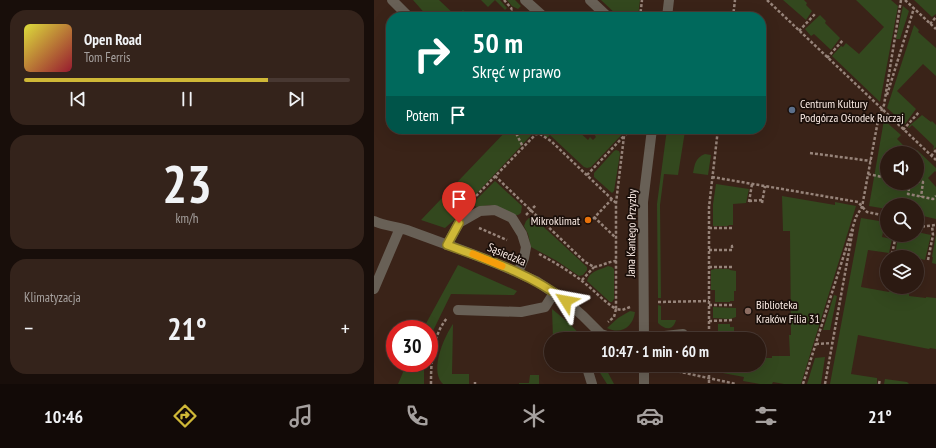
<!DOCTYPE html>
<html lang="pl">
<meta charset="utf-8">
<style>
:root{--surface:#2c1a12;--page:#34231b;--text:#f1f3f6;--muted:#a6a19f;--line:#483832;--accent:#cfb837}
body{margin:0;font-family:"PT Sans Narrow",sans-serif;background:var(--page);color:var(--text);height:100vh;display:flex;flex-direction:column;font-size:15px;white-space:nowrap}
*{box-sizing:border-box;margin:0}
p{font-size:13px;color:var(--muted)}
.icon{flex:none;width:22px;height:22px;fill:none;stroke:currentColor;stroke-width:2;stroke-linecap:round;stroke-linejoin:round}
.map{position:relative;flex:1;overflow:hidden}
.sheet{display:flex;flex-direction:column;gap:10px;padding:10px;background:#180e0a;width:374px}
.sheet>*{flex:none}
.banner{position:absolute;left:12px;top:12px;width:380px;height:122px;border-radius:16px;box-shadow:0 4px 16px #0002,0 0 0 1px var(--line);background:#00695c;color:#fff;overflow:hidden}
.tools{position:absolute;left:506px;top:146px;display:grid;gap:8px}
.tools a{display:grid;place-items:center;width:44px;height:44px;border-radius:50%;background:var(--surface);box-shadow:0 4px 16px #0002,0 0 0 1px var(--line);font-size:20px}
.speed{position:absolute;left:12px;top:320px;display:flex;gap:8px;font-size:20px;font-weight:700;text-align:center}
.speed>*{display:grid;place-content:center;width:52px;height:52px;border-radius:50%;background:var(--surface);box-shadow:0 4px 16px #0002,0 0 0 1px var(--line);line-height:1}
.speed .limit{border:6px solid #d22;background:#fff;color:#111}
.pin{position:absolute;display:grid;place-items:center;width:34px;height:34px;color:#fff;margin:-41px -17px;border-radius:50% 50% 50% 0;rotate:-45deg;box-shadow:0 0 4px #0007}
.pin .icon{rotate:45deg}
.me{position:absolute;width:44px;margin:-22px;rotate:304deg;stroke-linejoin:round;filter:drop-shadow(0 0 3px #0008)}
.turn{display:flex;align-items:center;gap:14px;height:84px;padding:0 20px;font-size:18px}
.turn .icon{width:52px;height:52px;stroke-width:2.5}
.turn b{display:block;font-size:28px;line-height:34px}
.then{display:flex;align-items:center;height:38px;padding:0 20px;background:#0003;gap:8px;font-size:15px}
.big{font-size:30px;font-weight:700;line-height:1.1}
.sheet .tile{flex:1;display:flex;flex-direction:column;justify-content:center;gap:6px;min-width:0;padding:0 14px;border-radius:16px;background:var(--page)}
.sheet .dial{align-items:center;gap:0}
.dial b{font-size:52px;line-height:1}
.song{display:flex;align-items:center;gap:12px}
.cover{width:48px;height:48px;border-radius:6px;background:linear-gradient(135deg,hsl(60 70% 55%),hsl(350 70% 35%))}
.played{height:4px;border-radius:2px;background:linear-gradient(90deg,var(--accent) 75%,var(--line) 75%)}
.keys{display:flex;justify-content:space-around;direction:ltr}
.heat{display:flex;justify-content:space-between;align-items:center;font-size:22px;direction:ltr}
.trip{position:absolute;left:170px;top:332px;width:222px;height:40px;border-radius:20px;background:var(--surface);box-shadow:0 4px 16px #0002,0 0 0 1px var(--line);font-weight:700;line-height:40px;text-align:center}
.menu{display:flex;height:64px;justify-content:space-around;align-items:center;background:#120a07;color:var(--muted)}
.menu .icon{width:28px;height:28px}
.menu .current{color:var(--accent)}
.menu b{font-size:18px;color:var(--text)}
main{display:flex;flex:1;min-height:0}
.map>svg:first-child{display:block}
.green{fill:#33481e}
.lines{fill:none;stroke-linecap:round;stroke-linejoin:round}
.path{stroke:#97847a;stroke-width:2.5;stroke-dasharray:3 2;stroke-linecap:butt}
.minor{stroke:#686056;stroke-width:10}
.route-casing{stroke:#877824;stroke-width:10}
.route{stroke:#cfb837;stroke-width:7}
.slow{stroke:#f59e0b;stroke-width:7}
.service-dot{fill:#5c6f8a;stroke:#1a0f0a;stroke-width:1.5}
.food-dot{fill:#e8710a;stroke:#1a0f0a;stroke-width:1.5}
.education-dot{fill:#8d6e63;stroke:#1a0f0a;stroke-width:1.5}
.labels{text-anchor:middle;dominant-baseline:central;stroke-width:3.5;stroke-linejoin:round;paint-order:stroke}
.poi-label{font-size:12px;fill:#fbebe4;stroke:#1a0f0a;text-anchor:start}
.street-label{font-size:12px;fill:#fbebe4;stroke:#1a0f0a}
</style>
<main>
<section class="sheet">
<div class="tile">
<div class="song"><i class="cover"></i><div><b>Open Road</b><p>Tom Ferris</p></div></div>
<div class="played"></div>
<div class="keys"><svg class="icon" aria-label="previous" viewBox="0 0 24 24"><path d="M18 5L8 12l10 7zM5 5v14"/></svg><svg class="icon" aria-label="pause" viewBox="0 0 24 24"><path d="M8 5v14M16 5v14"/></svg><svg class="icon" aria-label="next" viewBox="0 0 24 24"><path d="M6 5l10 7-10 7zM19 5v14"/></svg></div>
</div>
<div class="tile dial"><b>23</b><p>km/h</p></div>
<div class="tile"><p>Klimatyzacja</p>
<div class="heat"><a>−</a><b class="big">21°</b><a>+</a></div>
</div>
</section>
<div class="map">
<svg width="562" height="384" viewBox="0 0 562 384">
<rect width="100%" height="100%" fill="#3a2318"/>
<!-- green -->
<path class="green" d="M39,0H65L82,16L89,10L96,17H54Z
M107,0H126L133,8L131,10L121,0L114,7Z
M133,0H141L147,6L144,9L138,6Z
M227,0H266L264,17H245Z
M409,0H430L433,3L432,5L438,11L432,20Z
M482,0H517L524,6L506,102L458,56L467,46L469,47L472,43L485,54L510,27Z
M540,0H562V14L558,17Z
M529,6L535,11L526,39H522Z
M446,15L452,21L451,23L466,38L457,50L440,34L437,36L431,29Z
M540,25L545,30L544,32L562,48V76L549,64L523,91L542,109L531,124L513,108Z
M548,115L557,122L558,121L562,125V147L559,150L560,146L538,125L535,128L534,127Z
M510,120L527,135L523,139L537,153H513V183H543V153H541L543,150L562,168V172L561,171L554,178L562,187V219L549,216L548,222L543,221V205H513V209L495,206Z
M134,129H157L160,132L91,206L89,212L71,228L47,220Z
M158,129H202L214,140L216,137L219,140L222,137L220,134L221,133L217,129H253L217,167L213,168L210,167L176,135L173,138L167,132H161Z
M293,129L311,131L304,175L290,174L286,205L287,298H284L283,204Z
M242,150L245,151L246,154L240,191L238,193L220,177V173L240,151Z
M331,154L337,155L334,175L319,173C321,164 321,158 331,154Z
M121,181L148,206L147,213L144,215H140L116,205L102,207L100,202Z
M342,184L375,189L372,203L359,204V225H355L354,226H339V204Z
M408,196L461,205V202L482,206L427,384H410L399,382L398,384H386L369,381L370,377L338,371V365H385V358H398V356H416L415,335H417L416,231H409Z
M155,218H160L213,267V270L209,275L205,276L183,261L157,247L154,234L150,226L152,221Z
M487,218L511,222L508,237L518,239L515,253L494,250L487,287L515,292L516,290L535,294V296L552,298V297L562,298V349L556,348L555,349L484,335L477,374L503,378V384H456Z
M543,232L557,235L551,260L543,258V257H522L523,250H522L524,235H543Z
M562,234V264L558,263L559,257H558Z
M84,265L143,291L140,295L77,294L55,339V329H49Z
M234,266L238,267L240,269V299L238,302H236L213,281C215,271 226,270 234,266Z
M341,269H355L356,270L362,271V291H360V301H356V302H341V290H337V270Z
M460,295L463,296L456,330H449Z
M284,305L287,306V320H302C299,331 291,330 284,323Z
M339,307L362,308V317L356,319L339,318Z
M178,309L195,323L210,339H179Z
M256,311L261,312C259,327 247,335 233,328L244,318Z
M79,324L78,374H95V384H69C55,371 70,337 79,324Z
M344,324H356V327H360V339H341V337L344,336Z
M451,357L447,384H433L441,358Z
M33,363H50V384H24Z
M221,365H230L240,384H233Z
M156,375H165V384H145V383H155Z
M511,379L533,382L535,384H510Z"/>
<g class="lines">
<!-- path -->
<path class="path" d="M130,0L138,9
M393,0L562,160
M531,0L562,29
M134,14L138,9
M266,17L268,0
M359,17L361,0
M556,24L562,17
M425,31L441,14
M453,58L469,40
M513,95L540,8
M140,129L149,147
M529,130L545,112
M436,153L497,161
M557,156L562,150
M494,174L513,178
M213,175L250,136
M121,176L211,262L220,267C228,266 235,261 243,261
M338,177L484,202L493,212L513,216
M543,181L549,182L547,197
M536,183L534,194L559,199L562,196
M102,196L162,134H166L177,141L242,203
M375,201L388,200
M375,202L378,184
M388,203L391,186
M152,215L162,205
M220,217L242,238
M219,219L238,199
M543,227L562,225
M105,228L133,240
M335,228H359
M335,250H358V246H361
M165,254C180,262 195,271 208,281C220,290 229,301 242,309L240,317L234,322
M518,254L522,235
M554,260L559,235L558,226
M335,267H359
M208,280L220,267
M284,302L335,301
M335,305H360
M256,307L248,310L242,309V203L250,136L257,129
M335,321L360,320
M335,339V207L344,129
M442,344L458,343
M335,365V384
M284,371H302L362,384
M57,384C57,360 58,337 73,318
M101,384V382
M429,384L482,217L488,207L505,115L510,105L527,0
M451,384L479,229
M505,384L506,379"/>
<!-- minor -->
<path class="minor" d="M18,0L35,17
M151,0L170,17
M216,0L234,17
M293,17L295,0
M0,221C10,226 22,226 33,230C73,245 114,258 153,277L162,281L192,301L209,316L227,334L241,339
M73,245L85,223L106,211L121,210L138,218L148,234L152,247L150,258L144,272
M0,289L26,228
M84,310L147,312L171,307L180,293
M263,339L309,334
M270,339L269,202L278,129
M270,365V384
M214,371L218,384"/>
</g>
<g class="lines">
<defs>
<path id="route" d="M85,223L73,245C114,260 157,274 192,301"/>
</defs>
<!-- route casing -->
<use href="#route" class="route-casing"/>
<!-- route -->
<use href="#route" class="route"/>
<!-- slow -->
<path class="slow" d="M99,254L128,266"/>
</g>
<!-- markers -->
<circle class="service-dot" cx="418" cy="110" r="4"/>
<circle class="food-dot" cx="214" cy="220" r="4"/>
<circle class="education-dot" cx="374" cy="311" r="4"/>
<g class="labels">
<!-- poi labels -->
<g class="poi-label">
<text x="426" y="103">Centrum Kultury<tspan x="426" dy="14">Podgórza Ośrodek Ruczaj</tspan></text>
<text x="206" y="220" text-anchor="end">Mikroklimat</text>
<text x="382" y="304">Biblioteka<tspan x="382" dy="14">Kraków Filia 31</tspan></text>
</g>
<!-- street labels -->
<g class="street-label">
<text transform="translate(257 233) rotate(-89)">Jana Kantego Przyzby</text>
<text transform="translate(133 254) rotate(23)">Sąsiedzka</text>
</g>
</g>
</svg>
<div class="tools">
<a><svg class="icon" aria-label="sound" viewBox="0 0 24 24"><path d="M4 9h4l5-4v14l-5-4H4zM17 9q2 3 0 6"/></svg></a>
<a><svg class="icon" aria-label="search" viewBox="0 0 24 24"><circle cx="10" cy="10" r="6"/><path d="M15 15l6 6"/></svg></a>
<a><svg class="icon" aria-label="layers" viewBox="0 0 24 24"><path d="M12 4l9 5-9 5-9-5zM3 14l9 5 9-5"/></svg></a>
</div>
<div class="speed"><div class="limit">30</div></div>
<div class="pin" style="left:85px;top:223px;background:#d93025"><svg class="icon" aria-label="arrive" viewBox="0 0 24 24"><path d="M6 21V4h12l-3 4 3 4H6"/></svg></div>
<svg class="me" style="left:192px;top:301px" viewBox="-20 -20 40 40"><path d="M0-17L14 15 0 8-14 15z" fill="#cfb837" stroke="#fff" stroke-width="4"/></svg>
<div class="trip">10:47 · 1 min · 60 m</div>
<div class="banner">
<div class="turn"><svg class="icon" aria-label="right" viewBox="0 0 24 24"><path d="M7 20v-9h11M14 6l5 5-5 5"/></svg><div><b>50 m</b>Skręć w prawo</div></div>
<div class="then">Potem<svg class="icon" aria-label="arrive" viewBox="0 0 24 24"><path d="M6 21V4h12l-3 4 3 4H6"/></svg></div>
</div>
</div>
</main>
<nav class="menu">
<b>10:46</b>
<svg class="icon current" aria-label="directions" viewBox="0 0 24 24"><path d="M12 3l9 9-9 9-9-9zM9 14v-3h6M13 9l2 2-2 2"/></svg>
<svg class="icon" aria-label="music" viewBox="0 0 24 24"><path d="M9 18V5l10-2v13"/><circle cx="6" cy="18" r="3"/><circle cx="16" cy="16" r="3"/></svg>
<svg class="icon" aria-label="phone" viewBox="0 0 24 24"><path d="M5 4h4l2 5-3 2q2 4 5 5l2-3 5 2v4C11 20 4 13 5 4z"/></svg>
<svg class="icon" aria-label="climate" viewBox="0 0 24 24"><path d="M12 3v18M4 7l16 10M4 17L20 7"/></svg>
<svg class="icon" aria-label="car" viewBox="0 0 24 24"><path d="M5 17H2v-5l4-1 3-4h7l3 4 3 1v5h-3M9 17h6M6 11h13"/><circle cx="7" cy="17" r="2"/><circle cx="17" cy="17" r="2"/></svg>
<svg class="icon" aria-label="filters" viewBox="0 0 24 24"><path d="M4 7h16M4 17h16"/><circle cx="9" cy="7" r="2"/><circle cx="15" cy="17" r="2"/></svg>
<b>21°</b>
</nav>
